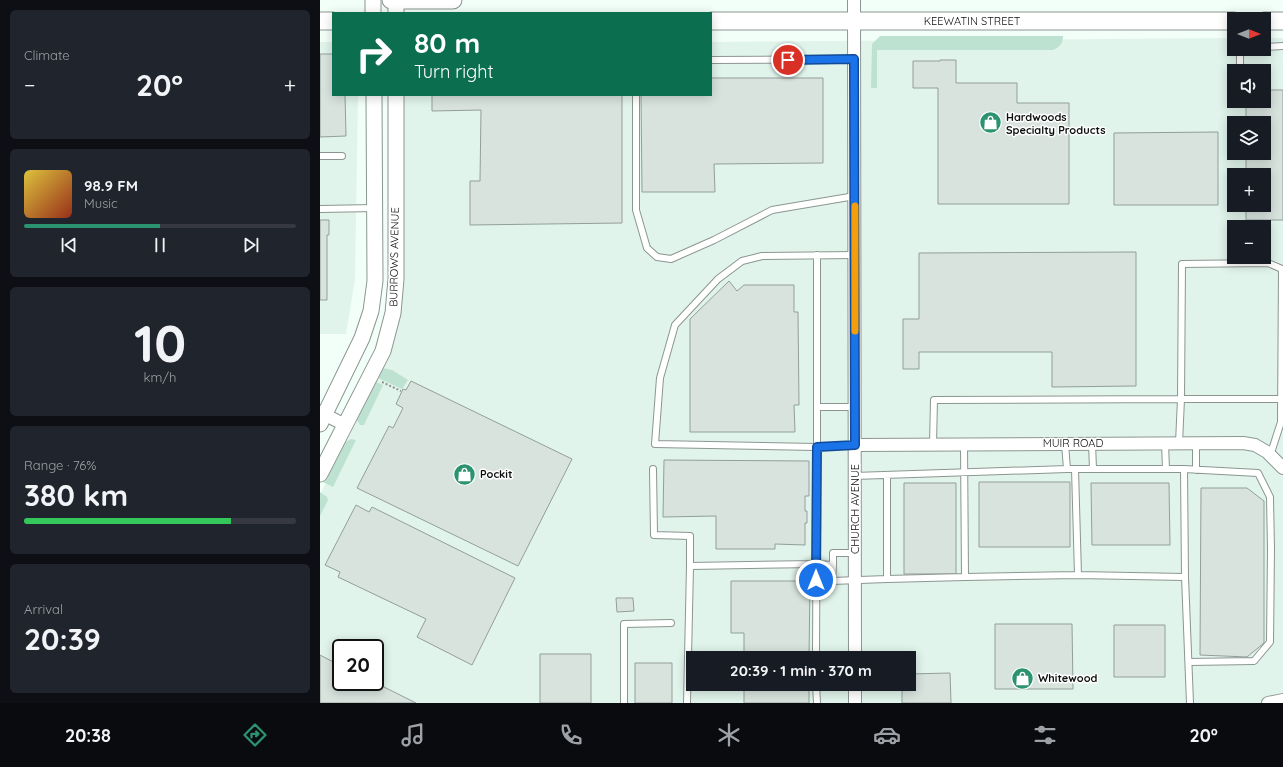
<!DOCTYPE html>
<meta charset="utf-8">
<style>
:root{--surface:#171b24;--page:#20242c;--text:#f1f3f6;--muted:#9ea1a6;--line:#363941;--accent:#2b9370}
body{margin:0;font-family:Quicksand,sans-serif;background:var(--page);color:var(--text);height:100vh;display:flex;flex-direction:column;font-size:15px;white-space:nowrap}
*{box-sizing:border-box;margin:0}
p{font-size:13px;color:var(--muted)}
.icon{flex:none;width:22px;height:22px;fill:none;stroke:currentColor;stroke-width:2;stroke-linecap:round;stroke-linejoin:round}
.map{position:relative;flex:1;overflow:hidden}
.side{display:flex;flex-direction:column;gap:10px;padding:10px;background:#0d0f14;width:320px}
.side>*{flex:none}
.banner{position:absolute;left:12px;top:12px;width:380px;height:84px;border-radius:0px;box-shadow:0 2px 10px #0003;background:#0b6e4f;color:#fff;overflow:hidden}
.needle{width:26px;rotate:90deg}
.tools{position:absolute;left:907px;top:12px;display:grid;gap:8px}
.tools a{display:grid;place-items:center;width:44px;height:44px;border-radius:0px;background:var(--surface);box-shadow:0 2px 10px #0003;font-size:20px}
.speed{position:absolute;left:12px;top:639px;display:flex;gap:8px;font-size:20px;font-weight:700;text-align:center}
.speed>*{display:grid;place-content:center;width:52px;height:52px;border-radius:50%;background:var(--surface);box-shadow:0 2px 10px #0003;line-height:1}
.speed .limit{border:2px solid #111;border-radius:6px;background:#fff;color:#111}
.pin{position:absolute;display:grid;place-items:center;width:34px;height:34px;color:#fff;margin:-17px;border:2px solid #fff;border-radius:50%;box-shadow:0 1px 4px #0007}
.me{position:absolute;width:44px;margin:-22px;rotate:0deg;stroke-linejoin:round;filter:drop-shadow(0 0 3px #0008)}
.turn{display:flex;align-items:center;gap:14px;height:84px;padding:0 16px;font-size:18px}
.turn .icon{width:52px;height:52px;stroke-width:2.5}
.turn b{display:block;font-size:28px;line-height:34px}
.big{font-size:30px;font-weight:800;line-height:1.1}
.side .card{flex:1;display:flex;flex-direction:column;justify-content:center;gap:6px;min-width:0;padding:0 14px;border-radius:6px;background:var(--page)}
.side .dial{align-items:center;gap:0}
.dial b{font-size:52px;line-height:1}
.song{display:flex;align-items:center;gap:12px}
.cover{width:48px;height:48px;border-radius:6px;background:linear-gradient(135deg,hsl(50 70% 55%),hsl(10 70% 35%))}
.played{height:4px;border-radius:2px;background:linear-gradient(90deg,var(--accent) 50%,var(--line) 50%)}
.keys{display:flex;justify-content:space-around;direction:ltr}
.heat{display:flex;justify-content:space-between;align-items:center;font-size:22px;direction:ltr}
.charge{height:6px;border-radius:3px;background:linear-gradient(90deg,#34c759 76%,var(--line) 0)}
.trip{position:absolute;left:366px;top:651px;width:230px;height:40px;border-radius:0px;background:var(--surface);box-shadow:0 2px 10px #0003;font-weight:800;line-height:40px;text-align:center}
.dock{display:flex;height:64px;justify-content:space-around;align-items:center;background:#090b0e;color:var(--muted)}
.dock .icon{width:28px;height:28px}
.dock .selected{color:var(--accent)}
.dock b{font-size:18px;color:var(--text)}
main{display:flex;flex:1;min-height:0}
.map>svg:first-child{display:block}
.built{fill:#e0f4eb;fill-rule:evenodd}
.green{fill:#bde2d1}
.building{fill:#d8e3de;stroke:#939e99}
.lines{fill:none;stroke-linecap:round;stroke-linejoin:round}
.service-casing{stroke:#8c9691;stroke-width:8}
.minor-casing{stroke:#8c9691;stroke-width:14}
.tertiary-casing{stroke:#8c9691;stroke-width:17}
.secondary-casing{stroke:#8c9691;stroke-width:19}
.path{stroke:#8c9490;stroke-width:2;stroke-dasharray:2 2;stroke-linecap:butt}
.service{stroke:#fff;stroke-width:6}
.minor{stroke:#fff;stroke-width:12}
.tertiary{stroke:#fff;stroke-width:15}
.secondary{stroke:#fff;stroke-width:17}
.route-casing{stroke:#114b97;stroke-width:10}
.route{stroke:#1a73e8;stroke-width:7}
.slow{stroke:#f59e0b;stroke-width:7}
.labels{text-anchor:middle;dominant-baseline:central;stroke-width:3;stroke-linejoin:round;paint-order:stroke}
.street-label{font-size:11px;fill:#0b0f0d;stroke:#fff}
.poi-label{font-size:11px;font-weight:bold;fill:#0b0f0d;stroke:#fff;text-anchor:start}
</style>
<main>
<section class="side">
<div class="card"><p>Climate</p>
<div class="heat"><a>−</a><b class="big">20°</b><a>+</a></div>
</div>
<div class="card">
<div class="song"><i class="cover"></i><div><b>98.9 FM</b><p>Music</p></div></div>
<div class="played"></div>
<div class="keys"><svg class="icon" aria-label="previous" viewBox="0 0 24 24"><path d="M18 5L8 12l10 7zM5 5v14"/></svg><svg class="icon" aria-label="pause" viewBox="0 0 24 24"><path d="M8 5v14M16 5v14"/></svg><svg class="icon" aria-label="next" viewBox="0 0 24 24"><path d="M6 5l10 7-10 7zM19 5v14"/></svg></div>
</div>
<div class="card dial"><b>10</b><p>km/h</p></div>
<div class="card"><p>Range · 76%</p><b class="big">380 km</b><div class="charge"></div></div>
<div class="card"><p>Arrival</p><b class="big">20:39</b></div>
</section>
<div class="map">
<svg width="963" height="703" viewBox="0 0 963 703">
<rect width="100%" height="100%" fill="#f2fef8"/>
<!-- built -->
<path class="built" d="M914,38V49H944V38H963V703H0V495L69,356L79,323L81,95H391V42ZM914,71H944V101H914ZM914,123H944V153H914ZM914,175H944V205H914ZM914,227H944V257H914ZM21,648H55V682H21ZM373,658H589V684H373Z
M0,42H13V95H38L35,279L26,334H0Z"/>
<!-- green -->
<path class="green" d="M560,36H743C743,43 740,47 733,50H557V88H551L552,44Z
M62,368L72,370L88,380L82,389L54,376Z
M52,380L63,385L44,425H40L36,419Z
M31,439L36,440L13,487L3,482L22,444Z
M0,492L7,497L8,500L0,516Z"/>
<!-- building -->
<path class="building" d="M0,54H13V95H25L26,136L0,137Z
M620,60H636V83H697V103H749V204H618V88H593V61H620Z
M391,78H503V163L394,164L395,192H322L321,95H391Z
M944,90H963V220H926V205H944V175H926V153H944V123H926V101H944Z
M112,95H302V223L150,225V181H160L161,110L112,111Z
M898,132V205H794V133Z
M0,220H9V235H7V300H0Z
M816,252V386L732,387V352H599V369H583V319H599V253Z
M409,281L417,291L424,285H474V312H478L479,405H474L475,432H370V319Z
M91,381L252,459L198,566L37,488L69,426L73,428L83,408L76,404L83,389L86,390Z
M344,460L489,461V496H485V511H487V523H485V545L455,544V549H396V516L343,517Z
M659,482H750V547H659Z
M584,483H636V574H584Z
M771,483H849L850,545H772Z
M881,488H927L944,501V643L927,657L880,655Z
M36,505L49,512L52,507L195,578L152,665L97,637L106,619L18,577L20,572L5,565Z
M411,581H490L489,658H424V633H411Z
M296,598H313L314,611L297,612Z
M675,624H752L753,689H675Z
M794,625H845V677H794Z
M220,654H271V703H220Z
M0,655L21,666V682H54L96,703H0Z
M315,663H352V703H315Z
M630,673L631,703H582V684H589V674Z
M424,684H489V703H424Z"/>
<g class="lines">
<defs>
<path id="service" d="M944,47L963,46
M920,49V71
M391,60L534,59
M316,95V210L327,248L337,257L351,259L394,240L452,210L535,196
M0,156H22
M0,209L55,208
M497,255V447L335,444L340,378L355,325L398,279L422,261L442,256L535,255
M497,407H535
M772,443L773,469
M845,443L846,469
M876,443V470
M613,444L614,400L861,399L859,443
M745,444L747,469
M950,456L961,422L962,269L948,263L862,264L861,399H961
M333,469L334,535L370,536V566
M864,469L865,577L870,703
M534,476L747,469H864L938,473L950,497L951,549L950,642L934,661L869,662
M513,565L512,581L567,579V475
M758,575L865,577
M645,577L758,575L755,469
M567,579L645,577L644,444
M496,658L497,447L535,445
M496,684L497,703
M304,703V624L351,623
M367,703L370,566L496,564L513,565V553H535"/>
<path id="minor" d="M534,0L535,658
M0,412L25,425
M535,445L923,443L935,445L947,452L963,468
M535,684V703
M948,703L963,700"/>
<path id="tertiary" d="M53,0V13
M76,0V13
M0,424L42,338L51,311L55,281L54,95
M0,474L63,351L73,313L76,279V95"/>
<path id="secondary" d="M71,0H133
M0,21H13
M391,21H914
M944,21H963"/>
</defs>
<!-- service casing -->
<use href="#service" class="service-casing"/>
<!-- minor casing -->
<use href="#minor" class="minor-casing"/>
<!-- tertiary casing -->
<use href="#tertiary" class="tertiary-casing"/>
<!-- secondary casing -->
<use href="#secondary" class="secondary-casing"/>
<!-- path -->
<path class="path" d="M62,382L81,391"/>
<!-- service -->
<use href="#service" class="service"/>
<!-- minor -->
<use href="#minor" class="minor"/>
<!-- tertiary -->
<use href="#tertiary" class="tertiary"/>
<!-- secondary -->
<use href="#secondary" class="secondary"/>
</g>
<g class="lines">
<defs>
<path id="route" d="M468,60L534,59L535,445L497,447L496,580"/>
</defs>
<!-- route casing -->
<use href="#route" class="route-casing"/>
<!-- route -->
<use href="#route" class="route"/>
<!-- slow -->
<path class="slow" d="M535,206V331"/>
</g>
<!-- icons -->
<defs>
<symbol id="shop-disc" viewBox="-11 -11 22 22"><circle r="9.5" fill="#2b9370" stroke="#fff"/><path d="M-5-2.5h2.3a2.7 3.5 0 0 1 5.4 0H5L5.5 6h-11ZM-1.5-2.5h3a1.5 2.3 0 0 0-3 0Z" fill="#fff"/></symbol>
</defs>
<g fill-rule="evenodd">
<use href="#shop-disc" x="658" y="110" width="25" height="25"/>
<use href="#shop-disc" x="132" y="462" width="25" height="25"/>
<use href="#shop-disc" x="690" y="666" width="25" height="25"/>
</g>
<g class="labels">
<!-- street labels -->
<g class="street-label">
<text x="652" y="21">KEEWATIN STREET</text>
<text transform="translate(74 257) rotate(-89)">BURROWS AVENUE</text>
<text x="753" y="443">MUIR ROAD</text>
<text transform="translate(535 509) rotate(-90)">CHURCH AVENUE</text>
</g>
<!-- poi labels -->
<g class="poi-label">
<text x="686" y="117">Hardwoods<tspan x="686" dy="13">Specialty Products</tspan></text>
<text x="160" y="474">Pockit</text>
<text x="718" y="678">Whitewood</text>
</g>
</g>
</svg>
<div class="tools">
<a><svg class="needle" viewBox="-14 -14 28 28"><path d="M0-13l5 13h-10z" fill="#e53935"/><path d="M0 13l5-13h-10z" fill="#9ea1a6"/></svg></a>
<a><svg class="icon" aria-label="sound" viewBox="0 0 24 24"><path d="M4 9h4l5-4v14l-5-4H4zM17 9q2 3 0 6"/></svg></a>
<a><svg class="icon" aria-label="layers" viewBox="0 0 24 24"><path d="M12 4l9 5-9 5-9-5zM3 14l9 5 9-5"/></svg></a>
<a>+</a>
<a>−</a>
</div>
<div class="speed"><div class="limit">20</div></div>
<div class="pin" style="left:468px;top:60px;background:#d93025"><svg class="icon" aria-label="arrive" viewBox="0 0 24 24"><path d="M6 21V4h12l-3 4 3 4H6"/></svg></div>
<svg class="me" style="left:496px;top:580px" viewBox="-20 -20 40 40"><circle r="17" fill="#1a73e8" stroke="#fff" stroke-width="3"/><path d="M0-11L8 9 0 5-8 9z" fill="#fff"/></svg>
<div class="trip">20:39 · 1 min · 370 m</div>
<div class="banner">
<div class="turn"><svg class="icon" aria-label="right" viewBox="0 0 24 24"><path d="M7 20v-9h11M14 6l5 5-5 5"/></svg><div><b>80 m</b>Turn right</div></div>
</div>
</div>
</main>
<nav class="dock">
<b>20:38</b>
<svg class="icon selected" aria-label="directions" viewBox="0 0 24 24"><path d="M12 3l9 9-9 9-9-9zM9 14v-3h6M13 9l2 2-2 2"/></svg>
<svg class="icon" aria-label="music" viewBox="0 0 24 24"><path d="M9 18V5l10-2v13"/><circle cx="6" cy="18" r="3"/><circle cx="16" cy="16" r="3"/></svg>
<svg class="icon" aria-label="phone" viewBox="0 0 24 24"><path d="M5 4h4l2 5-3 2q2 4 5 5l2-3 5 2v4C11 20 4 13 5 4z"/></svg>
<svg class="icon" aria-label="climate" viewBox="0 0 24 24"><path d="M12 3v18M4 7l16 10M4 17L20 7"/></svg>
<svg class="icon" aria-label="car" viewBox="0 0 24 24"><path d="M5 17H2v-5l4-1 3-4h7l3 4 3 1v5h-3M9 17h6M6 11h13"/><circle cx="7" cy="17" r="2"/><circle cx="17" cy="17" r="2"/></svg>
<svg class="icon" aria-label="filters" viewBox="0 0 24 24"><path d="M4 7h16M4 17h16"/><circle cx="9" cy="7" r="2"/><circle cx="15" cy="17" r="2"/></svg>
<b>20°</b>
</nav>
